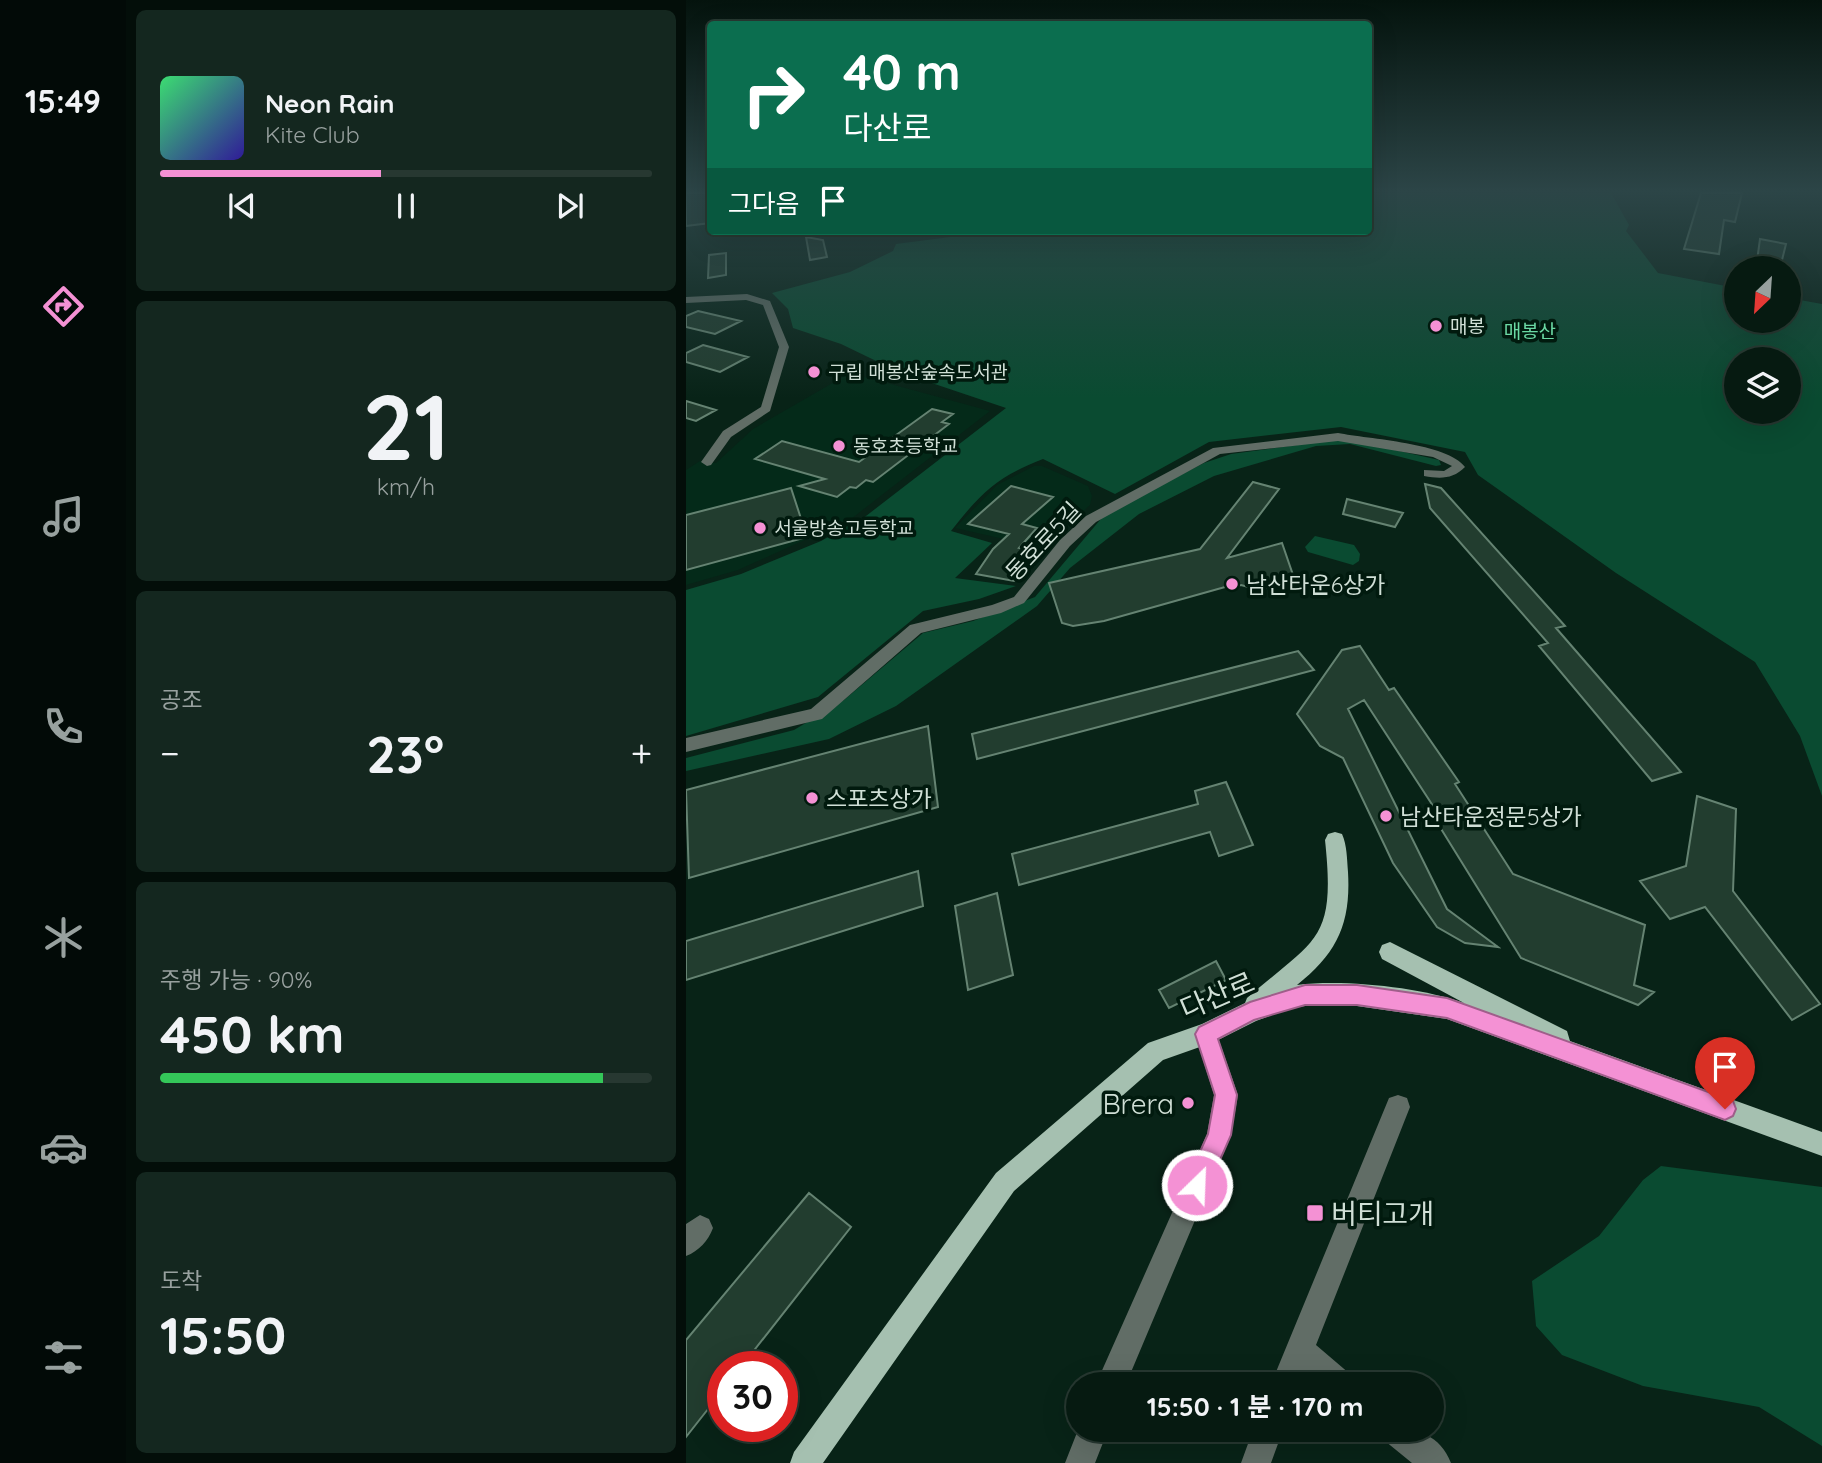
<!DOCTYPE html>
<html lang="ko">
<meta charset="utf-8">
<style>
:root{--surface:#061a11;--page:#14271f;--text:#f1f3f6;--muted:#98a19f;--line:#273831;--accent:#f491d4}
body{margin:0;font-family:Quicksand,"Noto Sans KR",sans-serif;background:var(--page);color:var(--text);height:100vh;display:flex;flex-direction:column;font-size:26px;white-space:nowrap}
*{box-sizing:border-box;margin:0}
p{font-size:23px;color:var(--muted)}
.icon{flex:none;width:38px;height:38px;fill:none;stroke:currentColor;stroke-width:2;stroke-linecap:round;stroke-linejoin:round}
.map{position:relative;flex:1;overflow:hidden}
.drawer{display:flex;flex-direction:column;gap:10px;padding:10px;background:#030e09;width:560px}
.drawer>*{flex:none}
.banner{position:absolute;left:21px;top:21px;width:665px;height:214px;border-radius:7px;box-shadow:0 7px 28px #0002,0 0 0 2px var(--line);background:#0b6e4f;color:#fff;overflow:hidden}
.needle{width:46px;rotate:205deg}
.buttons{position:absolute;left:1038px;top:256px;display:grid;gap:14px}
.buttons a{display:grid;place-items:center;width:77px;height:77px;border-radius:50%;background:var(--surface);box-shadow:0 7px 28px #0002,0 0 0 2px var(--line);font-size:35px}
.speed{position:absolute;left:21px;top:1351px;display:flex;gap:14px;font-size:35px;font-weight:700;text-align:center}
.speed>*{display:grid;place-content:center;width:91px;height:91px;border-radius:50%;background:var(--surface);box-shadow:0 7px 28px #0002,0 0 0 2px var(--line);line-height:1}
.speed .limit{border:10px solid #d22;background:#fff;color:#111}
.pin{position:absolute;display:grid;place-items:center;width:60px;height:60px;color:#fff;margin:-72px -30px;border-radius:50% 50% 50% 0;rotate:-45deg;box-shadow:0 0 7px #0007}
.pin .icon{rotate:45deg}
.me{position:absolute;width:77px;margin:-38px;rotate:24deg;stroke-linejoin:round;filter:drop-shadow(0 0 5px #0008)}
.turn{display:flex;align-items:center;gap:24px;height:147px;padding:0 21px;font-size:32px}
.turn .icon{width:91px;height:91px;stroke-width:2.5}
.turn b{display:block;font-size:49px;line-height:60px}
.then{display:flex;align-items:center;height:66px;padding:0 21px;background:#0003;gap:14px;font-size:26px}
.big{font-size:52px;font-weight:700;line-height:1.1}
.drawer .card{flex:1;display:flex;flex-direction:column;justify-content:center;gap:10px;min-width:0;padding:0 24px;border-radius:10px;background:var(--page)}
.drawer .dial{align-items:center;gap:0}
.dial b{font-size:91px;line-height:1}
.song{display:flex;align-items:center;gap:21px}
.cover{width:84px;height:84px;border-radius:10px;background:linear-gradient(135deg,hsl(140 70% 55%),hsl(250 70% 35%))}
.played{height:7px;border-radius:4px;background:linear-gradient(90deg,var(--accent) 45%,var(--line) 45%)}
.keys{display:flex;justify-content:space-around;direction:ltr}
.heat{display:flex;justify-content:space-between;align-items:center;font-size:38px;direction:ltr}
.charge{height:10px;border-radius:5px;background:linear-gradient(90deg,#34c759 90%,var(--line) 0)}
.trip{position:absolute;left:380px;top:1372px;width:378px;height:70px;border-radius:35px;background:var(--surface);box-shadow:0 7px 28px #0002,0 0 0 2px var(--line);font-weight:700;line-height:70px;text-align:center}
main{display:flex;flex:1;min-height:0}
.tab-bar{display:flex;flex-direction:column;width:126px;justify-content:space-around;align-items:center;background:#020a07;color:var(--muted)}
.tab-bar .icon{width:49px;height:49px}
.tab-bar .current{color:var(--accent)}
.tab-bar b{font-size:32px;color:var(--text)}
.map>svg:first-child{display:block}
.built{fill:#042a19}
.green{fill:#0a4b31;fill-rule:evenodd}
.building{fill:#223d2f;stroke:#658372;stroke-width:2}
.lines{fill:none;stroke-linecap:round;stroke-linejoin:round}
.minor{fill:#616d66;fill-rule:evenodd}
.major{fill:#a5c0b0;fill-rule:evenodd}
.route{fill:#f491d4;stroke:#9f5e8a;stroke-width:2}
.poi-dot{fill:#f491d4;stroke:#011a0e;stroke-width:2.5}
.labels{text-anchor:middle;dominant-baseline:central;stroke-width:7;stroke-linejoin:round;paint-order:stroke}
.far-poi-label{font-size:19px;fill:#d0dfd6;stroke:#011a0e;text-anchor:start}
.far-park-label{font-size:19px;fill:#6bdaa4;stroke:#011a0e}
.street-label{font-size:23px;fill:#d0dfd6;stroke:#011a0e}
.poi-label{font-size:23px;fill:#d0dfd6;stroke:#011a0e;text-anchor:start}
.near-street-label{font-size:28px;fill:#d0dfd6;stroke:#011a0e}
.near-poi-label{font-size:28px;fill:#d0dfd6;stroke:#011a0e;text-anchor:end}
</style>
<main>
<nav class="tab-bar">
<b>15:49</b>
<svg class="icon current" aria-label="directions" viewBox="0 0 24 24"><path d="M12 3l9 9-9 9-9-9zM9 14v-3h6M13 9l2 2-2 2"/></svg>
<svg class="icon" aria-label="music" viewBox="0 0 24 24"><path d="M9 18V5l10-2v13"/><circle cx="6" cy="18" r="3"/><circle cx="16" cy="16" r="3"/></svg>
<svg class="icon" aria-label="phone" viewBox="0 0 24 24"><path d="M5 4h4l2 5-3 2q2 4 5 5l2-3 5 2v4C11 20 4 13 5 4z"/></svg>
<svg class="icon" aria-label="climate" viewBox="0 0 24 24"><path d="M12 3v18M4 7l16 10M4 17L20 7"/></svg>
<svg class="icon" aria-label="car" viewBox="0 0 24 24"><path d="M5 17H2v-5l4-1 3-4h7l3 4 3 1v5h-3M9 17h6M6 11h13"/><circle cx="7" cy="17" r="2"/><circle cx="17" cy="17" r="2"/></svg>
<svg class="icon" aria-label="filters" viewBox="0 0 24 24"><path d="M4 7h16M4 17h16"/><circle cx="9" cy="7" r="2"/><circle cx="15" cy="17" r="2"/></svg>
</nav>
<section class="drawer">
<div class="card">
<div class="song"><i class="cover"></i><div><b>Neon Rain</b><p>Kite Club</p></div></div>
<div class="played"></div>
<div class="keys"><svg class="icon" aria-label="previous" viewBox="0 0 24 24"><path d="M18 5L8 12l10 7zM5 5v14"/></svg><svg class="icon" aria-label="pause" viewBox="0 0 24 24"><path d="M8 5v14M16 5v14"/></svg><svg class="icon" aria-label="next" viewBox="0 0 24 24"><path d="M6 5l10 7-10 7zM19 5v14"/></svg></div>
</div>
<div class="card dial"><b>21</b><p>km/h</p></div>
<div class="card"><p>공조</p>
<div class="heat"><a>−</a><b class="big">23°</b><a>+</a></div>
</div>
<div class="card"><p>주행 가능 · 90%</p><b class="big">450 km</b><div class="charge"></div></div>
<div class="card"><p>도착</p><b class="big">15:50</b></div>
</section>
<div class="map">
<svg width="1136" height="1463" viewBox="0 0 1136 1463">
<rect width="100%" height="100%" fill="#082317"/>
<!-- built -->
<path class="built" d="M164,373L304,411L165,519L52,570L0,585V470L14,461L30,463L67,429Z
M348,466H356L402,486L406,496L404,505L361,546H348L269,528L311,485Z"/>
<!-- green -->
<path class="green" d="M683,193H925L943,225L940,231L972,273L1050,288V320H1102L1103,298L1136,304V796L1114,736L1069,662L930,573L792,475L779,452L655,427L523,442L429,494L357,459C310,477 295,493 265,531L306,543L269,578L330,586L293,599L237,611L132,697L0,736V590L55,574L135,541L180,516L320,408L213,372L155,344L107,328L102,309L86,293L164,272L207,251L210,244L311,231H682ZM1050,359H1102V411H1050Z
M640,441H669L753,460L755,465L750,466L664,444L630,446L528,476L453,514L384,568L351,606L210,706L143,739L0,771V758L108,730L158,700L237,633L287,621L349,597L419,514L518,463L545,454Z
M629,536L668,545L674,554L673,561L667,565L622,552L619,547Z
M975,1166L1136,1187V1446L1073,1407L957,1386L876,1355L850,1326L846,1281L913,1236L957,1180Z"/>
<!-- building -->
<path class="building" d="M0,193H24V223L0,226Z
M1015,193H1056L1049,222L1038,220L1033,254L998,249Z
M120,237L137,240L141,257L124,260Z
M1074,239L1100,244L1094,268H1070Z
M40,253V275L22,278L23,255Z
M12,311L55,321L29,334L0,327V316Z
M17,345L62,357L34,372L0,362V353Z
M0,401L30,410L10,421L0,418Z
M246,409L267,414L256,422L263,424L187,482L180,480L170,488L164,487L151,497L113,486L139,479L69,459L96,441L173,462Z
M567,482L593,489L541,558L596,543L607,575L604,582L581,588L570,589L555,585L539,587L418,621L387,626L376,623L363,583L514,549Z
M739,484L755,488L879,626L870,628L995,772L966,781L853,646L862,643L744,508Z
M325,486L367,497L336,524L351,528L333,548L351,552L339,564L347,566L328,581L290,574L307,549L323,534L282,524Z
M105,488L121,537L0,570V515Z
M661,499L717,513L709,527L657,514Z
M674,646L703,690L708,688L773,782L769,784L827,874L959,925L948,985L968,992L952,1005L835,958L744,811L749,809L678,700L662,709L761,909L812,947L779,943L751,927L707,863L657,758L634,746L611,714L656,650Z
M612,651L628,670L291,759L286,734Z
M242,726L252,807L3,878L0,790Z
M540,782L567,845L533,856L524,832L333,885L326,854L512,804L509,791Z
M1011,796L1050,809L1047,891L1134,1004L1106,1020L1019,907L984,919L954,881L1000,866Z
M232,871L237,906L0,980V941Z
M311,893L327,975L282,990L269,906Z
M530,961L540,980L483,1008L473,990Z
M123,1193L165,1227L55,1367H37V1390L0,1437V1340Z"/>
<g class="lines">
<!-- minor -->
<path class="minor" d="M61,294L84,301L103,347L84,411L45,437L25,465L21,466L15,462L37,431L75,407L93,347L77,305L60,300L0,303V297Z
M652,433C682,439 762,443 779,467C767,479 755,479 738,476V470L758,471L766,466L747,457L652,441L534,454L410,522L384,546L338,603L315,613L235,633L136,719L0,752V738L125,709L224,625L306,605L328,597L374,540L400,516L527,448Z
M520,1023L528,1026L552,1095L545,1135L440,1384H410L521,1134L528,1095L509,1034L512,1026Z
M712,1095L721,1098L724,1107L630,1345L664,1374L669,1384H632L619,1373L615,1384H585L703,1098Z
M14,1215L23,1219L27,1228C22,1241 13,1251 0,1256V1224Z
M392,1430H422L409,1463H379Z
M567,1430H597L585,1463H555Z
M695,1430C726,1429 752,1430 765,1463H726L699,1441Z"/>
<!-- major -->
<path class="major" d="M649,832L656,834C661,845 661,859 662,872C665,924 651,953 611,985C657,979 734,987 778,1003L696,959L693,952L696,945L704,942L881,1031L884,1041L1136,1132V1156L761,1019L671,1006L633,1004L605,1008L570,1021L528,1042L477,1060L328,1191L137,1463H104L108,1452L310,1173L462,1043L516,1024L559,1003L561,998C630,938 650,942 639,840L642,834Z"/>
</g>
<!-- sky -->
<linearGradient id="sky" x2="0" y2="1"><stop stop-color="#04130d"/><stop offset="0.48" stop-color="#2c4547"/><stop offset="1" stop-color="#2c4547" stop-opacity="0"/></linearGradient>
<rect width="1136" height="398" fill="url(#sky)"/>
<!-- route -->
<path class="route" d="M619,985H671L761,998L1039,1098L1047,1101L1050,1109L1047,1116L1039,1120L761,1018L671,1005H619L568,1020L532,1039L551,1095L545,1135L519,1194L511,1197L503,1194L499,1185L522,1134L529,1095L509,1034L513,1027L564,1002Z"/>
<!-- markers -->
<g class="poi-dot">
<circle cx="750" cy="326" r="7"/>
<circle cx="128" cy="372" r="7"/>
<circle cx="153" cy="446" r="7"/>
<circle cx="74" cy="528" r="7"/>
<circle cx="546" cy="584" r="7"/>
<circle cx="126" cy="798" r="7"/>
<circle cx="700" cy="816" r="7"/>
<circle cx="502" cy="1103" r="7"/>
<rect x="620" y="1204" width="18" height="18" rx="3.5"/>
</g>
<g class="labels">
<!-- far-poi labels -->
<g class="far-poi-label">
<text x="764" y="326">매봉</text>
<text x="142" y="372">구립 매봉산숲속도서관</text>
<text x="167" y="446">동호초등학교</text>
<text x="88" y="528">서울방송고등학교</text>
</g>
<!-- far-park labels -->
<g class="far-park-label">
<text x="844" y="331">매봉산</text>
</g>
<!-- street labels -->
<g class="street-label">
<text transform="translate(357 541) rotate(-47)">동호로5길</text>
</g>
<!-- poi labels -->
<g class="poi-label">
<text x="560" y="584">남산타운6상가</text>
<text x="140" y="798">스포츠상가</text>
<text x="714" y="816">남산타운정문5상가</text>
</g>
<!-- near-street labels -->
<g class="near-street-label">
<text transform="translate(531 995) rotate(-23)">다산로</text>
</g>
<!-- near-poi labels -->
<g class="near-poi-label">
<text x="488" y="1103">Brera</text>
<text x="645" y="1213" text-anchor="start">버티고개</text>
</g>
</g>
</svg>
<div class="buttons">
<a><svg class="needle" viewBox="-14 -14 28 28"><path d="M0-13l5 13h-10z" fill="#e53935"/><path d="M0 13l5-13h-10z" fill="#98a19f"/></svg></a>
<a><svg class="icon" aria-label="layers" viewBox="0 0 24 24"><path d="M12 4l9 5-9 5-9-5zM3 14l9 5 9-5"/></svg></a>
</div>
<div class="speed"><div class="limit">30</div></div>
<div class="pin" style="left:1039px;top:1109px;background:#d93025"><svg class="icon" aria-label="arrive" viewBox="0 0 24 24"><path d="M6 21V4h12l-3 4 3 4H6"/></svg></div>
<svg class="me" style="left:511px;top:1185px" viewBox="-20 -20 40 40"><circle r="17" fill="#f491d4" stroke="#fff" stroke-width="3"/><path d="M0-11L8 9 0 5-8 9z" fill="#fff"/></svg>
<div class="trip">15:50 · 1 분 · 170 m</div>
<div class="banner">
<div class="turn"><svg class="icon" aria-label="right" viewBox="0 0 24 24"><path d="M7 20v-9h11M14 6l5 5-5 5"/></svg><div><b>40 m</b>다산로</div></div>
<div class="then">그다음<svg class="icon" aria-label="arrive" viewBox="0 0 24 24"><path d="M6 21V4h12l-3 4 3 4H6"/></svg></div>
</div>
</div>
</main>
